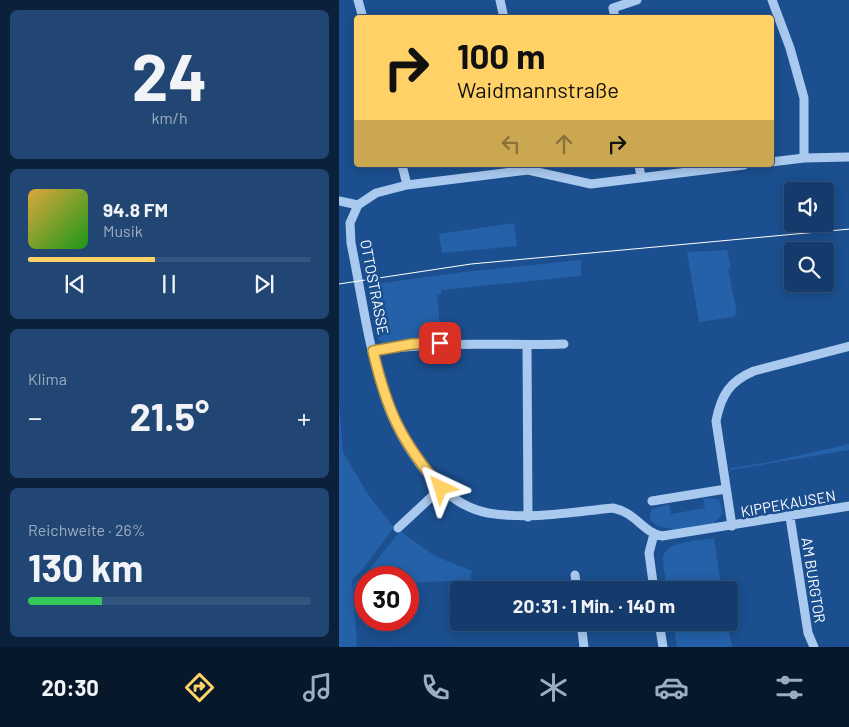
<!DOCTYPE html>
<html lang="de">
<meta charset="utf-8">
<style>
:root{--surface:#143b6b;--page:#214673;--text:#f1f3f6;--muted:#9dadc1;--line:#33557e;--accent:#ffd166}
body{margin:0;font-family:Barlow,sans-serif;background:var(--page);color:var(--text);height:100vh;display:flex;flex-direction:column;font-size:19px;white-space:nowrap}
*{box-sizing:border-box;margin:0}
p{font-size:16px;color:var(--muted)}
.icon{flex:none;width:28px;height:28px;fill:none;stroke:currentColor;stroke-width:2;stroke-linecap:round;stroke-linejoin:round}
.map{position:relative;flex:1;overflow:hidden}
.drawer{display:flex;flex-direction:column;gap:10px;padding:10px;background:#0b203b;width:339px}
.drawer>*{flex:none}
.banner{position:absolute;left:15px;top:15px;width:420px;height:152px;border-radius:5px;box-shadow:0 2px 12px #0003,0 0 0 1px var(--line);background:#ffd166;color:#111;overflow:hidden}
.tools{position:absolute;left:445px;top:182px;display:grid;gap:10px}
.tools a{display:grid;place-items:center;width:50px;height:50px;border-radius:5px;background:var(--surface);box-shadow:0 2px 12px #0003,0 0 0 1px var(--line);font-size:25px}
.speed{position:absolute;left:15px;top:566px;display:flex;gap:10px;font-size:25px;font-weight:700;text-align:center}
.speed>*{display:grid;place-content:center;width:65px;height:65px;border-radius:50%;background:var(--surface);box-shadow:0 2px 12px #0003,0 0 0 1px var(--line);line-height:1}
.speed .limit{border:8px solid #d22;background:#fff;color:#111}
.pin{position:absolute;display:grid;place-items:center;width:42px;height:42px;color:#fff;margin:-21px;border-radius:10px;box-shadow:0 2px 8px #0006}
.me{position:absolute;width:55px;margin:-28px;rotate:319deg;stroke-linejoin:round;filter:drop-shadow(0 0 4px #0008)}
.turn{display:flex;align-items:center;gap:18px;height:105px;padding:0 20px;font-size:22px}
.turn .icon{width:65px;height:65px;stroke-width:2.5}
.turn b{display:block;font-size:35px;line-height:42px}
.lanes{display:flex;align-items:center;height:48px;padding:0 20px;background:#0003;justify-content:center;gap:25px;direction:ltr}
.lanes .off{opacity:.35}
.big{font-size:38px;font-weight:700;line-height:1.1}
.drawer .card{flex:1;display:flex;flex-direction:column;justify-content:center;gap:8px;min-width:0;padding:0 18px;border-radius:8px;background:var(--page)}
.drawer .dial{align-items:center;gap:0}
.dial b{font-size:65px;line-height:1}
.song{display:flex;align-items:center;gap:15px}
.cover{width:60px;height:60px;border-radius:8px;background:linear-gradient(135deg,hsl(40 70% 55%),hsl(120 70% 35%))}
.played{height:5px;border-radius:2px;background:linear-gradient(90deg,var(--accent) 45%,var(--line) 45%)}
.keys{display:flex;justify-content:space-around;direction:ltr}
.heat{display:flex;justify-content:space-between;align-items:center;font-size:28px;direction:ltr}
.charge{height:8px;border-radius:4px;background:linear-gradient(90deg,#34c759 26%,var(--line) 0)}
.trip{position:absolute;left:111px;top:581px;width:288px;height:50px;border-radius:5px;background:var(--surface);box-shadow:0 2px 12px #0003,0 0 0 1px var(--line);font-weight:700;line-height:50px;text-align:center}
.tabs{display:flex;height:80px;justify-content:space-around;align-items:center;background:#08182b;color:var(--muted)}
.tabs .icon{width:35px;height:35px}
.tabs .current{color:var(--accent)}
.tabs b{font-size:22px;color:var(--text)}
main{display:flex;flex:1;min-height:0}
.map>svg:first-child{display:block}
.green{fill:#2461a8}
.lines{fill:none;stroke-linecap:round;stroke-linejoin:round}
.minor{stroke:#a9c9ee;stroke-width:9}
.tram{stroke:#fff;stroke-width:1}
.route-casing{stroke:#a68842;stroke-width:12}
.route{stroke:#ffd166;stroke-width:9}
.labels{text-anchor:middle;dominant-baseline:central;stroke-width:5;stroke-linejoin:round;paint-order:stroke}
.street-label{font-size:15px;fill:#fff;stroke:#1b4f8f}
</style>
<main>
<section class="drawer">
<div class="card dial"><b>24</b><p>km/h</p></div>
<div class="card">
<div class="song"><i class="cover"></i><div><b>94.8 FM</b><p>Musik</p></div></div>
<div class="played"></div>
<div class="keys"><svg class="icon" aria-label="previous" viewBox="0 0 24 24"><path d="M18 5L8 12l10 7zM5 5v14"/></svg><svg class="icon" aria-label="pause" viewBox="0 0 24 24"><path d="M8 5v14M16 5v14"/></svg><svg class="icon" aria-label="next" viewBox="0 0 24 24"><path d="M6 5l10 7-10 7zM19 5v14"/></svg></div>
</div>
<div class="card"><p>Klima</p>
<div class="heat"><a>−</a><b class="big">21.5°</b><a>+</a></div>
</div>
<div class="card"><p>Reichweite · 26%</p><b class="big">130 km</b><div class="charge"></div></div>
</section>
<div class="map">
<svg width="511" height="647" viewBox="0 0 511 647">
<rect width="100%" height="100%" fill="#1b4f8f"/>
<!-- green -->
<path class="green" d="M175,223L178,246L103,253L100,234Z
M388,250L392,268L389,269L398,313L395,317L360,322L348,252Z
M242,260V276L102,290V294L98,295L102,338L44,343L40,340L29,285L124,272Z
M0,400L4,452L30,496L55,527L24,569L13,580V586L27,574L61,531L96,556L133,571L131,580L69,583V578H26V586L14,587L18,647H0Z
M510,444V450L392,470L391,468L431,462Z
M364,498L380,499L384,513L375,523C356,526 324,537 310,518L313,509L330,504L332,514L366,508Z
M375,538L383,590H329C327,580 324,569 324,559C325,540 361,541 375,538Z
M334,623H389L393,647H338Z"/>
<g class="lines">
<!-- minor -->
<path class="minor" d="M19,0L24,18
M161,0L165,18
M433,0L451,48L465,98V158
M276,18L274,8L298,0
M432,162L465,158L511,157
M63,165L68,185
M300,165L302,177
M405,165L252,184L189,170L68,185L37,193L19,205L11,223L12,243C22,292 29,344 44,392C58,438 98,504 149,513C191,520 233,512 274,508C298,513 303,532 323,536L511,506
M0,201L19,205
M188,345L189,517
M34,351C101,340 159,346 225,344
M313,501L387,489
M451,517L469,633L475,647
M393,526L377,421C382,395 391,381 415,371L511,346
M59,528L102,488
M236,575L238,590
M315,590L310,553L315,534
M242,622L245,647
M320,622L324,647"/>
<!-- tram -->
<path class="tram" d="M0,284L132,264L511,229"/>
</g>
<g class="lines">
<defs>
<path id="route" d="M101,343L73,344L34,351C48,411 62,441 102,488"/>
</defs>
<!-- route casing -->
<use href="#route" class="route-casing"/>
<!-- route -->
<use href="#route" class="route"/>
</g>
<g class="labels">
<!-- street labels -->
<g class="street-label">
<text transform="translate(36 287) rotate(79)">OTTOSTRASSE</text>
<text transform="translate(449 503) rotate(-10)">KIPPEKAUSEN</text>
<text transform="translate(475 580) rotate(81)">AM BURGTOR</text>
</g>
</g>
</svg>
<div class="tools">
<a><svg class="icon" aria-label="sound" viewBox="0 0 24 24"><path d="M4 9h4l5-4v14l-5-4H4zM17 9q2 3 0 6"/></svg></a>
<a><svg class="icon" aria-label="search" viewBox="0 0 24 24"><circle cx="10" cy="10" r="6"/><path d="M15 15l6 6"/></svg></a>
</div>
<div class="speed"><div class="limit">30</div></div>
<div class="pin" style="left:101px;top:343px;background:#d93025"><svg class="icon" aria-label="arrive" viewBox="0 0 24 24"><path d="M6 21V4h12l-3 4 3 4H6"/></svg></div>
<svg class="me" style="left:102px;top:488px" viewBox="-20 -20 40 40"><path d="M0-17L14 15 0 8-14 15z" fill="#ffd166" stroke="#fff" stroke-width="4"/></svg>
<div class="trip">20:31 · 1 Min. · 140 m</div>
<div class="banner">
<div class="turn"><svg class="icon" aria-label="right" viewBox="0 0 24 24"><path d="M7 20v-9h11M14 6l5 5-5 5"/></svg><div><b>100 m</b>Waidmannstraße</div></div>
<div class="lanes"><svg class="icon off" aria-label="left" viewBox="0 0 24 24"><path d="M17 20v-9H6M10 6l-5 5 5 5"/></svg><svg class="icon off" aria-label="ahead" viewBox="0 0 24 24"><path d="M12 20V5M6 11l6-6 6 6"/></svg><svg class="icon" aria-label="right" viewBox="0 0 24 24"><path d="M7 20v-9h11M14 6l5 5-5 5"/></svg></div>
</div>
</div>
</main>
<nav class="tabs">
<b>20:30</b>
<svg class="icon current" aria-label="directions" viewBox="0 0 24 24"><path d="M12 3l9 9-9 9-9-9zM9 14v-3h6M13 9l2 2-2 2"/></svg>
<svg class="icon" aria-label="music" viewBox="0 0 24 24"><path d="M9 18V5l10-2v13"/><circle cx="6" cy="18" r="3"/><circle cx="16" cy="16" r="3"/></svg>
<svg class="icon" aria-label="phone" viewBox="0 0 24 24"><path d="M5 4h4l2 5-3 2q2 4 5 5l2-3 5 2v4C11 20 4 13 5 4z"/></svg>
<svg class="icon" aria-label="climate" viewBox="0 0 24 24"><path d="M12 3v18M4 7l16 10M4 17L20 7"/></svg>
<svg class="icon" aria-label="car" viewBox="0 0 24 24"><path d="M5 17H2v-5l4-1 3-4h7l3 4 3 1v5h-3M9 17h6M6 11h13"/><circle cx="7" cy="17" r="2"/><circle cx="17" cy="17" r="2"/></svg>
<svg class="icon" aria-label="filters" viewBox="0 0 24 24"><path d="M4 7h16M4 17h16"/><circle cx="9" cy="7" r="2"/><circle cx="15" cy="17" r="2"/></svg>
</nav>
